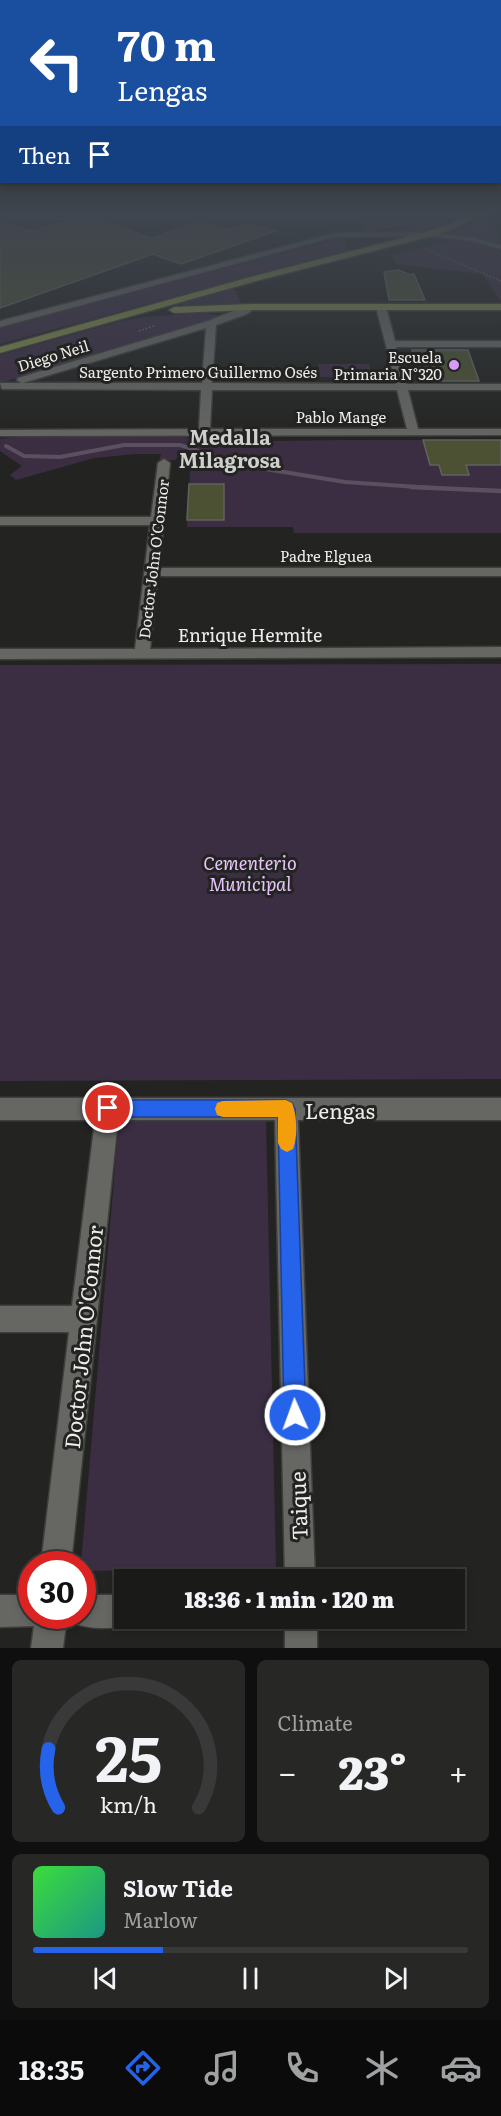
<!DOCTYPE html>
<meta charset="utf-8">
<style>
:root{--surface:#1a1b19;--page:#272826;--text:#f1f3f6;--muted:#9fa1a2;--line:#383938;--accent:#2563eb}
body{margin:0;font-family:Literata,serif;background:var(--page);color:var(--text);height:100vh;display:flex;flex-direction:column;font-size:22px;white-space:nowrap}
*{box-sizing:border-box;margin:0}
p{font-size:20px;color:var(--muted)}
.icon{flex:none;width:33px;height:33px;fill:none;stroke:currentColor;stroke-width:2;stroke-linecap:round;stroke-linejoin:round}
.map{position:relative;height:1648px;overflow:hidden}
.details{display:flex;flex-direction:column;gap:12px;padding:12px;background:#0e0f0e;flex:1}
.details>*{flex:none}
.top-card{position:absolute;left:0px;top:0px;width:501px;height:183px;box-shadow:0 3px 9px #0003,0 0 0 2px var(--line);background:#1a4fa0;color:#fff;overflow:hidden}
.speed{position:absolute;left:18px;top:1551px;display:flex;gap:12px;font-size:30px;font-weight:700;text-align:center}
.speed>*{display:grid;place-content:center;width:78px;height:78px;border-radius:50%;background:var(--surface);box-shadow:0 3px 9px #0003,0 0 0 2px var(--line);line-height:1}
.speed .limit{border:9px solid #d22;background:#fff;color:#111}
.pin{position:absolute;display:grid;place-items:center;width:51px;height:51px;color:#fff;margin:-26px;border:3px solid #fff;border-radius:50%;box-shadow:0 2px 6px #0007}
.me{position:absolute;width:66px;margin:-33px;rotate:358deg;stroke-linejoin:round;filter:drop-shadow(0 0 4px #0008)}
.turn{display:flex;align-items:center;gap:21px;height:126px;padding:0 18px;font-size:27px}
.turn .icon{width:78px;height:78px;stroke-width:2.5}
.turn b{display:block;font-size:42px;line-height:51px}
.then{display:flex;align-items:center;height:57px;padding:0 18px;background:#0003;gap:12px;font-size:22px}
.big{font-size:45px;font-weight:800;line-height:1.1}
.details .card{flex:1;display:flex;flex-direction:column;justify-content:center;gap:9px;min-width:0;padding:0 21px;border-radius:9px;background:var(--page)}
.details .dial{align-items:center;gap:0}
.dial svg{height:156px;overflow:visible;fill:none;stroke:var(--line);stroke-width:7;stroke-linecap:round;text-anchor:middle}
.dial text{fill:var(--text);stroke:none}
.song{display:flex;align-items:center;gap:18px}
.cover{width:72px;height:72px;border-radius:9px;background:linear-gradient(135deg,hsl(120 70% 55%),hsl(170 70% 35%))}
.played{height:6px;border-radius:3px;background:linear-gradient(90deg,var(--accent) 30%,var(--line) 30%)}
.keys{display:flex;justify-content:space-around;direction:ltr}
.heat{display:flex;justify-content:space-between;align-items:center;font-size:33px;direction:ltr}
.details .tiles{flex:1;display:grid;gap:12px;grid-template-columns:1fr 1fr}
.card:last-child{grid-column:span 2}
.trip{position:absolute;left:114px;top:1569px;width:351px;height:60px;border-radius:0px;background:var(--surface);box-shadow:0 3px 9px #0003,0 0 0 2px var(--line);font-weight:800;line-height:60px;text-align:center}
.dock{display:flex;height:96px;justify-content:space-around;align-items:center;background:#0a0b0a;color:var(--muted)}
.dock .icon{width:42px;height:42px}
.dock .current{color:var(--accent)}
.dock b{font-size:27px;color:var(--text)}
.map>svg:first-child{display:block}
.green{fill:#3b2e43}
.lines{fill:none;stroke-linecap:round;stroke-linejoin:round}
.stream-far1{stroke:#5a505f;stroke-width:4}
.stream{stroke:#5a505f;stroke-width:4.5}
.building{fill:#4b5132;stroke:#62625f;stroke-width:1.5}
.street-casing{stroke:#3e3e3c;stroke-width:3}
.primary-casing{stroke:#3e3e3c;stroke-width:3}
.path{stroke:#6f706e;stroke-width:1.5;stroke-dasharray:1.5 2;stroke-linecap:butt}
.street{fill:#666763;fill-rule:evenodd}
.primary{fill:#808a48;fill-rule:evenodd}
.route{fill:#2563eb;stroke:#184099;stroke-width:1.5}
.slow{fill:#f59e0b}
.poi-dot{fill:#d69bfa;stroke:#232421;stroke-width:2}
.labels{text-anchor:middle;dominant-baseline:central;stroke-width:6;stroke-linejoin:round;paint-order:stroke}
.far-street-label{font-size:15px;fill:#edeeec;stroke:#232421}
.far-poi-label{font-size:15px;fill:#edeeec;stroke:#232421;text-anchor:end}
.street-label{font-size:18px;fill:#edeeec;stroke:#232421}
.park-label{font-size:18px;font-style:italic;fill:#e6c6fb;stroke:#232421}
.far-district-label{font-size:20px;font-weight:bold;fill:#cfd0cd;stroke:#232421}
.near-street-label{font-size:21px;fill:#edeeec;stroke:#232421}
</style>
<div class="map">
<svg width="501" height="1648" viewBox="0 0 501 1648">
<rect width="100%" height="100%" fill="#232421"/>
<!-- green -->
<path class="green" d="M358,220H449L452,222L421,231L408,229L407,226C392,226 379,231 364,232Z
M484,220L492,221L501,238V244L449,233Z
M339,239L346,241V250L0,344V327Z
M452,240L487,245L501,250V301L482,274L396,264L391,256Z
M231,289L236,291L241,304L181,305L184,301Z
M204,313L221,316L0,383V355L122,321L143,317Z
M318,364H369L372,377H320Z
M35,435L182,436L194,440L175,460L159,461L161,454H136L94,458L16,480L10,475L22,466L0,451V439Z
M345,440H501V533H294L293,527H187L191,453L202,442Z
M501,664V1079L0,1081V665Z
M266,1120L276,1569L83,1571L81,1564L119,1121Z"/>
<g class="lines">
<!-- stream-far1 -->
<path class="stream-far1" d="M6,446L24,456L60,457L124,445H180L241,465L345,482L432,488"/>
<!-- stream -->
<path class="stream" d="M411,487L501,491"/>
</g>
<!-- building -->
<path class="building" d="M0,222L32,231L59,223L105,222L152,238L197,222L227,230L247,223L276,231L181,264L153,254L0,308Z
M399,270L410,275L414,274L425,300H389L384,272Z
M412,350H468L479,381H420Z
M423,440H501V465H466L469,475H442L439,465H430Z
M189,484H224V520H187Z"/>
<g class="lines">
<defs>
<path id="street" d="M474,215L475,217L471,219L0,220V216Z
M429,232L471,237L501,245V249L471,241L429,236L335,237L0,327V321L335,233Z
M251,304L256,307L247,314L216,325L212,383L396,384L376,307L381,304L386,307L395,341H501V347H396L406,384H501V390H408L418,429H501V435L0,436V430L199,429L201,390L2,389L0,383H21L17,380L18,378L208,321ZM206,328L202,383H23L26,382ZM212,390H397L407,429H210Z
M164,459L170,463L159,568H501V576H158L150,649L501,647V657L0,659V649H135L150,525H0V517H151L158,463Z
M0,1098H501V1120H298L315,1580H285L275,1120H118L71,1564H41L69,1332H0V1306H72L95,1120H0Z
M0,1595H32V1616H67L63,1648H31L34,1626L0,1627Z
M82,1595H124V1618H137L135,1622C117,1630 89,1630 71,1622L68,1616H82Z
M285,1618H317V1648H285Z"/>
<path id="primary" d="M470,214H480L454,229L432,236L260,280L0,353V347L254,276L426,232L448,225Z
M251,304H501V310H251L174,313L169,310L174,307Z"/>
</defs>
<!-- street casing -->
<use href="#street" class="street-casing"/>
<!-- primary casing -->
<use href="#primary" class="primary-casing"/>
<!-- path -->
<path class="path" d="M425,249L501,281
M139,331L154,326"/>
<!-- street -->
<use href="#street" class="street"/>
<!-- primary -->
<use href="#primary" class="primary"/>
</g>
<!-- sky -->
<linearGradient id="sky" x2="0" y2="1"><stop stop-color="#131412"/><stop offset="0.48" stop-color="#3f454e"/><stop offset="1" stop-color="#3f454e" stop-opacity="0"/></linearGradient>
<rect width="501" height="445" fill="url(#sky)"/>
<!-- route -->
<path class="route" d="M108,1100H286L292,1103L295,1109L306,1415L302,1422L295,1425L287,1422L284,1415L278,1117H108L102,1114L99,1108L102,1103Z"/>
<!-- slow -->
<path class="slow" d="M286,1100L292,1103C297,1115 298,1137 293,1149L287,1152L281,1149L278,1143V1117H223L217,1115L215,1109L217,1103L223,1101Z"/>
<!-- markers -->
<circle class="poi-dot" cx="454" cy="365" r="6"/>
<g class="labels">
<!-- far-street labels -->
<g class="far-street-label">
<text transform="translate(53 355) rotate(-17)">Diego Neil</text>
<text x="198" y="371">Sargento Primero Guillermo Osés</text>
<text x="341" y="416">Pablo Mange</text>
<text x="326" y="555">Padre Elguea</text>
<text transform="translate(153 559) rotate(-83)">Doctor John O'Connor</text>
</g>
<!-- far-poi labels -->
<g class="far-poi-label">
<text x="442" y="356">Escuela<tspan x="442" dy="17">Primaria N°320</tspan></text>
</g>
<!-- street labels -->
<g class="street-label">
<text x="250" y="634">Enrique Hermite</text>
</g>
<!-- park labels -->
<g class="park-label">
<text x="250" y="862">Cementerio<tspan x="250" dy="21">Municipal</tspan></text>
</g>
<!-- far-district labels -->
<g class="far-district-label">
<text x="230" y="436">Medalla<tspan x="230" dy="23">Milagrosa</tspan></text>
</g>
<!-- near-street labels -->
<g class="near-street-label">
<text x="340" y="1109">Lengas</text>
<text transform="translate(82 1337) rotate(-84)">Doctor John O'Connor</text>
<text transform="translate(297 1506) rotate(-92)">Taique</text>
</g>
</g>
</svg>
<div class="speed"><div class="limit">30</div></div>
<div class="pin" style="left:108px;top:1108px;background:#d93025"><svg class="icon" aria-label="arrive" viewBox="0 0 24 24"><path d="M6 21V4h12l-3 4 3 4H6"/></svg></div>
<svg class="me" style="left:295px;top:1415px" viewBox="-20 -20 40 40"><circle r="17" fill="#2563eb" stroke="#fff" stroke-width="3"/><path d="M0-11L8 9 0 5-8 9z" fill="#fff"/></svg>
<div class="trip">18:36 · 1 min · 120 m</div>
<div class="top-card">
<div class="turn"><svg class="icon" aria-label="left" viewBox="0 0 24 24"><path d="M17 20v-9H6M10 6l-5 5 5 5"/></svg><div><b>70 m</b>Lengas</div></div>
<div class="then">Then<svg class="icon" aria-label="arrive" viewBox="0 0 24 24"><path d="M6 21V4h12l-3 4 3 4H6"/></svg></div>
</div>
</div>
<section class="details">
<div class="tiles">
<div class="card dial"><svg viewBox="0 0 100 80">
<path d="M14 69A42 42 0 1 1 86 69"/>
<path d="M14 69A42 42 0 0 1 9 39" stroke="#2563eb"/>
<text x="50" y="56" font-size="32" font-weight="700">25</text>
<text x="50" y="72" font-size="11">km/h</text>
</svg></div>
<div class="card"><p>Climate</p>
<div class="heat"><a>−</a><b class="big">23°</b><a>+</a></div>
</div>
<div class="card">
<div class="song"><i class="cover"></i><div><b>Slow Tide</b><p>Marlow</p></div></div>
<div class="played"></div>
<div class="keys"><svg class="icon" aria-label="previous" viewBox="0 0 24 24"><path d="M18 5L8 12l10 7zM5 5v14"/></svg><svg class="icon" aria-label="pause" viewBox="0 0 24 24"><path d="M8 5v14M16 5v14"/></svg><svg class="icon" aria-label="next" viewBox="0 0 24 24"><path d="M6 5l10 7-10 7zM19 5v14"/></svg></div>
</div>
</div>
</section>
<nav class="dock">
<b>18:35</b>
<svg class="icon current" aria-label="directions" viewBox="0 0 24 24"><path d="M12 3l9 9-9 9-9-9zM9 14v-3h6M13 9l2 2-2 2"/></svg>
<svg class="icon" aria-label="music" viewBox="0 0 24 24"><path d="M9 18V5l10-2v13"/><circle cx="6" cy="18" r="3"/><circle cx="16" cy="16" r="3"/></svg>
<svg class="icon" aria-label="phone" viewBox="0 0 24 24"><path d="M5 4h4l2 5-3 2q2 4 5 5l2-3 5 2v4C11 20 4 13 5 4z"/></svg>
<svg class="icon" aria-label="climate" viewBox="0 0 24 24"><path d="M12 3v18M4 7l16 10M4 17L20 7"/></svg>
<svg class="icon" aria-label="car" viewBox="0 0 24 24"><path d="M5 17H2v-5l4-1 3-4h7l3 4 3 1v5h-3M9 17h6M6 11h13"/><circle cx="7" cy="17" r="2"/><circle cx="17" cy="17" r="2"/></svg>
</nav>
